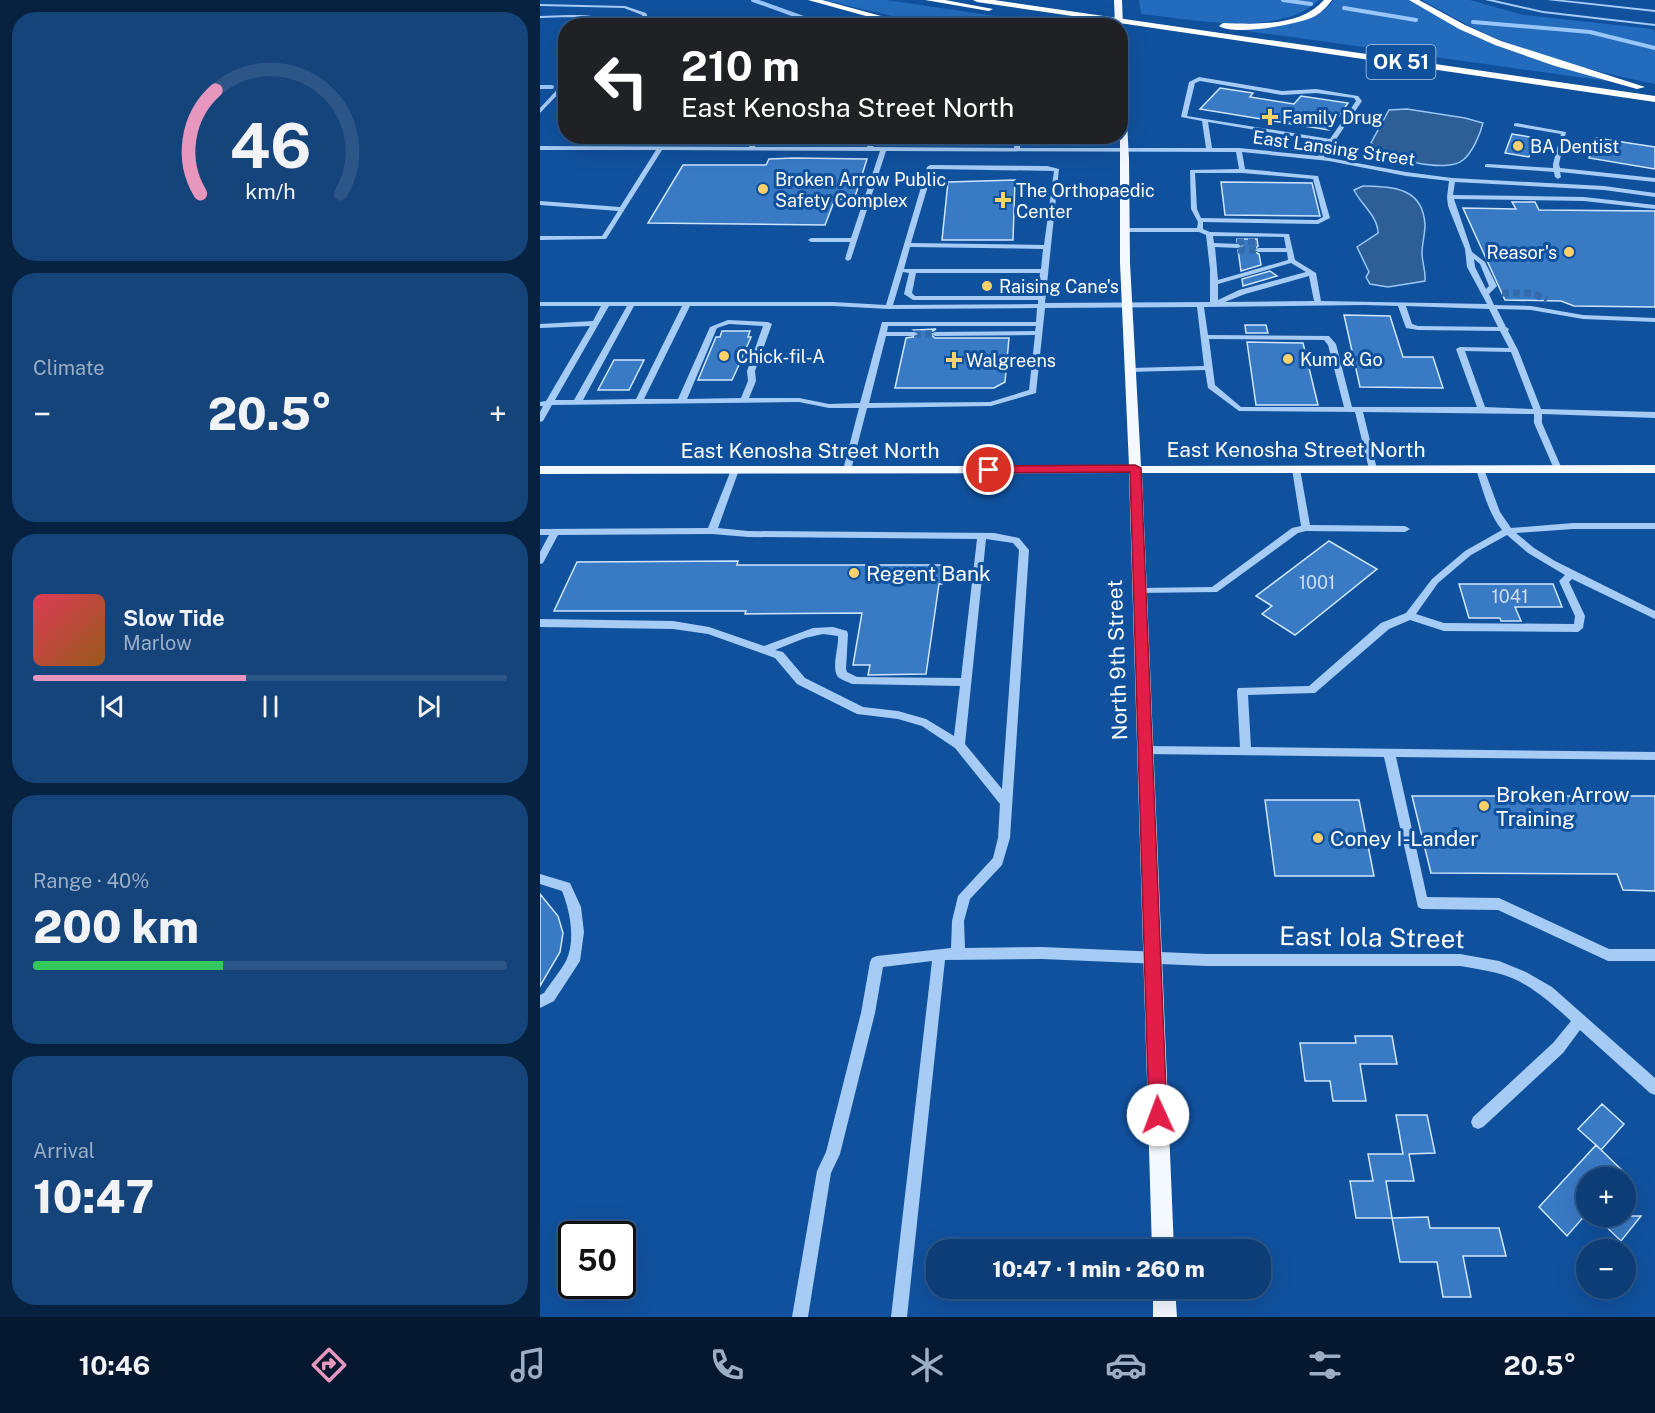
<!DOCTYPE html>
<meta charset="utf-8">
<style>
:root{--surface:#0c3d76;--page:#15447b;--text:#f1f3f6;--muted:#9aaec5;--line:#2c5688;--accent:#e797bd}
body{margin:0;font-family:"Public Sans",sans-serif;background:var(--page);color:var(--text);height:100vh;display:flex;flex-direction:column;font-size:22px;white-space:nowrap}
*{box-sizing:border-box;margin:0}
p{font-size:20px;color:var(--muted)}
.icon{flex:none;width:33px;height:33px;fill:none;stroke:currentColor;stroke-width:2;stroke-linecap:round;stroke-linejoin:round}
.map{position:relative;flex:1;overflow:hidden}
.panel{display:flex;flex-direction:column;gap:12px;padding:12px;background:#072241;width:540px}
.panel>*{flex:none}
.top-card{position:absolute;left:18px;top:18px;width:570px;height:126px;border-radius:24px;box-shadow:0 6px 24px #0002,0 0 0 2px var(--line);background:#202124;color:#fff;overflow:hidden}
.buttons{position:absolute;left:1036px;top:1167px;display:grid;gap:12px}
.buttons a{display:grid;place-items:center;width:60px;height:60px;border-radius:50%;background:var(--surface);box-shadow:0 6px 24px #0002,0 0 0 2px var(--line);font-size:30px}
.speed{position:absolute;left:18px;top:1221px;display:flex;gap:12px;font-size:30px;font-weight:700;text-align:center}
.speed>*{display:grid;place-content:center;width:78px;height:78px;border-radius:50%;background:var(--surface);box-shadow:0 6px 24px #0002,0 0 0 2px var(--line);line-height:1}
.speed .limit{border:3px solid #111;border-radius:9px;background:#fff;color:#111}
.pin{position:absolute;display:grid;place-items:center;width:51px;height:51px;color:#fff;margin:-26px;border:3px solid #fff;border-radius:50%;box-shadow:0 2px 6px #0007}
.me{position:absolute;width:66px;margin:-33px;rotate:358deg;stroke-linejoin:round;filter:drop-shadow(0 0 4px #0008)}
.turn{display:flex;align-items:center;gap:21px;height:126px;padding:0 24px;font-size:27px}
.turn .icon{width:78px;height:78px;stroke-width:2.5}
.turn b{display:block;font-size:42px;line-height:51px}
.big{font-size:45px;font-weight:800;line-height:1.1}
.panel .card{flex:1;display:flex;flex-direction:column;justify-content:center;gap:9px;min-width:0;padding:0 21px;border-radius:24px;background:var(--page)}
.panel .dial{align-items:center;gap:0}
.dial svg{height:156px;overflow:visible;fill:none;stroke:var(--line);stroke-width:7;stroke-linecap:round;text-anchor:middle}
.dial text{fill:var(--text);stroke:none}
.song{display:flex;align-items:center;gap:18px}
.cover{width:72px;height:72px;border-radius:9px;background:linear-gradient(135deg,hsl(350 70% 55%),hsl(30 70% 35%))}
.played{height:6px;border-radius:3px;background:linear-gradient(90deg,var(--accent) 45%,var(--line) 45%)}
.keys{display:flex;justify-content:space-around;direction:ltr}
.heat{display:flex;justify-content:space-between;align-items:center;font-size:33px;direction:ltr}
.charge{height:9px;border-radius:4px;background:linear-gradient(90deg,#34c759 40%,var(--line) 0)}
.trip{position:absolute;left:386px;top:1239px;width:345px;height:60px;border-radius:24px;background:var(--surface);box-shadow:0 6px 24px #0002,0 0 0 2px var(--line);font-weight:800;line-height:60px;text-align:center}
.menu{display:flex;height:96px;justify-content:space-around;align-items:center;background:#05182f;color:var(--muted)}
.menu .icon{width:42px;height:42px}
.menu .on{color:var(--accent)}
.menu b{font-size:27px;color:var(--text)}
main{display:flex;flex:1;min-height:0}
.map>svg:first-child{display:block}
.green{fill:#236bbc}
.water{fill:#2e5e96;stroke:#98c6f8;stroke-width:1.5}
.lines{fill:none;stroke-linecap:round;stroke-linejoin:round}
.stream{stroke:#98c6f8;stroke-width:4}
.building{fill:#397ac5;stroke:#cfe5fe;stroke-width:1.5}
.minor-tunnel{stroke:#346bad;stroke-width:7;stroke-dasharray:7 4;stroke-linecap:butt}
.minor{fill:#a6cbf5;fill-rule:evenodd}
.major{fill:#f4f9ff;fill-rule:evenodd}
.highway{fill:#fff;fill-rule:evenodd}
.major-bridge{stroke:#f4f9ff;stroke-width:8}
.route{fill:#e11d48;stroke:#92132f;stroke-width:1.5}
.poi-dot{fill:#ffd16a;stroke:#10519e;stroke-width:2}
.labels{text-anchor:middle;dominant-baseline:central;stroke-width:6;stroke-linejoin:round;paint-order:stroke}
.far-poi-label{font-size:18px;fill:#fff;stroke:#10519e;text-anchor:start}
.far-street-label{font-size:18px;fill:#fff;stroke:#10519e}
.number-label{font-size:18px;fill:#cedef0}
.shield{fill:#10519e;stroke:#b7cbe2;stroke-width:1.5}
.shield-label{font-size:20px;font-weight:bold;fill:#fff}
.street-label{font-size:21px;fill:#fff;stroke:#10519e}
.poi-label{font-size:21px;fill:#fff;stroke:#10519e;text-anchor:start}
.near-street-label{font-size:26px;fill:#fff;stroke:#10519e}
</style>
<main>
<section class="panel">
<div class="card dial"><svg viewBox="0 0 100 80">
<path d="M14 69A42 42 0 1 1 86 69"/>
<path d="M14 69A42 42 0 0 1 22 16" stroke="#e797bd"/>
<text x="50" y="56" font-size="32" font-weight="700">46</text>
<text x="50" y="72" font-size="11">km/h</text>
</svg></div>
<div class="card"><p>Climate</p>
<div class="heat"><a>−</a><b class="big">20.5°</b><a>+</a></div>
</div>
<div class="card">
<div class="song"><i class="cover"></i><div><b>Slow Tide</b><p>Marlow</p></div></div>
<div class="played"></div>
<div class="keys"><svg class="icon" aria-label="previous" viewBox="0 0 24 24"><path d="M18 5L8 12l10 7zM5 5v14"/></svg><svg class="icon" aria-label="pause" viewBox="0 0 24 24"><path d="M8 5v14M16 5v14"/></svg><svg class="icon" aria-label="next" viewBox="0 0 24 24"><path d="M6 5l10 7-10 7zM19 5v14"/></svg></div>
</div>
<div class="card"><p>Range · 40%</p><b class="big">200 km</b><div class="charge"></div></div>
<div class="card"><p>Arrival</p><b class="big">10:47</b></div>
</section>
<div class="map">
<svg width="1115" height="1317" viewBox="0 0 1115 1317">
<rect width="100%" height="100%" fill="#10519e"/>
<!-- green -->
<path class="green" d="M284,0H346L517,25H390Z
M599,0H778V1C738,38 651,19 601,14Z
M793,0H869L935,37L1067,81L686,28C710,28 783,25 793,0Z
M882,0H930L983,15L1113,29L1115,33V84C1068,74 1018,63 973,45C941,33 912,17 882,0Z"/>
<!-- water -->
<path class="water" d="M867,109L925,118L943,123C940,135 932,153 923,160C907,174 844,159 831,143L849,110Z
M823,186C853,187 883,187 885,225C885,234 882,244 882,253C882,263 886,271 885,281L848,287L830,284L826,277L829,272L817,247L838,233C838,216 821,205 814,190Z"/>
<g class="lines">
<!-- stream -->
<path class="stream" d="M213,0L266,19L257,26
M743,0L771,4
M804,8L876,20
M933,22L1050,32L1115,48
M0,87H12"/>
</g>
<!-- building -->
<path class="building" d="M680,88L713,93L710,97L754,104L761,96L808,103L789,130L660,109Z
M972,134L996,138L989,157L965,153Z
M1056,138L1115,147V169L1049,158Z
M254,158L327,159L314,200L295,199L285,225L108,223L143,165H226L229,159Z
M475,180L473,240H402L408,182Z
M681,182L772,183L780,216L685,215Z
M972,202H995L999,210L1115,211V307L1034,306L1021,301L965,300L923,208L976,209Z
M697,239H717L718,246L713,251L719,254L721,265L701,271L698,250L703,245L697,242Z
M730,271L737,276L703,286L702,279Z
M804,315L850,316L863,357H893L903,388L820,387Z
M705,325H726L728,333H706Z
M396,329L389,333L395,338H469L465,382L454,388H355L366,338L379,336L380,333L374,330Z
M182,331H210L208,337H211L198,367L192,380H158L176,337H180Z
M707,342L763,343L778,405H716Z
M74,360H104L89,390H58Z
M789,541L837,569L755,635L722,614L732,606L716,596Z
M198,561L197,565H405L402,584H399L386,674L328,675L330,665H313L322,613L205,614L206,611H14L37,562Z
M919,584H1013L1022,607H975L981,621H961L960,618H929Z
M872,796H1115V891L1083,890L1077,874L891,873Z
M725,800H819L834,876H735Z
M0,894L18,916L23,933L20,952L0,986Z
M815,1036H852L857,1064H820L826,1101H793L790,1081H765L760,1043H816Z
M1062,1104L1084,1124L1061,1150L1056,1145L1090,1178H1047V1213L1027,1236L999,1207L1056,1145L1038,1129Z
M856,1115H887L895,1153L869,1154L874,1181H846L852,1218H816L810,1181H833L828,1154H863Z
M1055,1216H1101L1081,1241Z
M888,1217L890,1228H959L966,1256H923L931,1297H903L897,1262H860L852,1218Z"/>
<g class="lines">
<!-- minor-tunnel -->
<path class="minor-tunnel" d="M697,242H717
M698,250H718
M962,293H992L1007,300
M374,334H395"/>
<!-- minor -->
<path class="minor" d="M945,0H954L1003,11L1115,24V26L1003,13Z
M1007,0H1023L1115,10V12Z
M0,4L85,6L106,13L112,26H107L102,15L84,8L0,6Z
M28,15C43,15 61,14 73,26C65,26 58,20 50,19C33,16 17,18 0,18V16Z
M659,77L742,91L776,89L818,96L822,101L784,157L866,172L912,178L1064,186L1115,193V197L1064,190L915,182L913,195L1044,197L1115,205V209L1044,201L914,199L932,252L945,262L957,286L949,294L954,305L991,306L1043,315L1115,318V322L1043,319L991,310L957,309L966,327L969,329L968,331L978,350L1001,409L1115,412V418L1002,414V423L1022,469L1018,472L1014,469L994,423V414L823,412L837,469L833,472L829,469L815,412L699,411L668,388L665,370L587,372L586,370L590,368L664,366L657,307L505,308L496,393L451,406L327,408L311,470L307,473L303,470L319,408H289L259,402L12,405L3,421L0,422V412L3,406H0V402L6,401L50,326L0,328V324L53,321L61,306H0V302H293L346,305L387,167L390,165L507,166L519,169L505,303L670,302V269L666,235L659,232H585L582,230L585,228H657L658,222L651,209L650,170L699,169L696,152L346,151L311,259L308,261L305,259L310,242H271L268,240L271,238H311L340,151L122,150L66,239L0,240V236H62L78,211L0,205V201L80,207L116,150H0V146L209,147L214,136H220L215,147H327L331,136H337L333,147L474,148L475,136H481L480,148H666L662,121L641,117L649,82ZM660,81L742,95L776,93L814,98L816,101L790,139L647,116L655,83ZM668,122L788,142L778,156L699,148H672ZM702,152L789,161L866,176L909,181L907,197L908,206L925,249L927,267L947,304L781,301L776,273L755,260L749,234L670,232L663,229V222L778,224L790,218L778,176L705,169ZM393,169L514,171L504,245L371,243ZM655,173H702L773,179L783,217L777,220L661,218L657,209ZM673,236L744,237L746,248H718L715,250L718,252H747L748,260L678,280L675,247L698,248L701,246L698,244L674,243ZM370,247L503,249L501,269H364ZM934,259L940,264L949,286L946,289L935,267ZM751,263L766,272L699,290L678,300V284ZM363,272L369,273L364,294L373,300H498V304L353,305ZM376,273H500L498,296H375L372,293ZM769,276L774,301L685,302L705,294ZM823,305L858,306L866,328L878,330L960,331L969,348L920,347L916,349L937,407H812L796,344L789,336L668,335L664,307ZM69,306H87L34,400H15ZM94,306H142L96,399L43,400ZM150,306H293L349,309L497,308L496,322H342L320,403L289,404L259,398H209L216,381L215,371L232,324L228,322L188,320L170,327L138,399H104ZM866,306L949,309L958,327L878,326L872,324ZM189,324L223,326L207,371L208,381L201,398L147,399L177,328ZM348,326H496L495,331L395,332L391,334L395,336L495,335L489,390L450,402L329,403L346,336H374L378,334L374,332H347ZM669,339L784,340L788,345L804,407H701L675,385ZM925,351L971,352L993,409L945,407Z
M26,80V86L0,113V108Z
M976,123L1026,132L1019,164L1020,168L1115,178V182L1020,172L1021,177L1018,179L1015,177L1014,172L945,167V165L947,164L1013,168V164L1021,134L974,126V124Z
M756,466L760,469L770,525L865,526L870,529L865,532L766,531L758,533L677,592L596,593L595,591L596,589L600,588L672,587L752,528L761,526L752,469Z
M940,466L944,469L960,512L971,528L1033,523H1115V529H1033L976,533L994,548L1015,561L1115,611V619L1032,579L1029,582L1045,616L1043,628L1038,632L904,631L870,620L849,629L775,693L708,695L711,747L1115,752V760L856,757L887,897L959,898L1069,949H1115V961H1068L958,910L882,909L878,907L844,757L605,754L601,753L599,750L601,747L605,746L700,747L697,691L698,688L769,686L841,623L866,613L892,579L925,551L962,530C948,513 943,490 936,469ZM967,535L988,553L1025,575L1019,581L1035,616L1034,624L904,623L876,614L898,583L931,555Z
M195,467L199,470L178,528L208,531L454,533L479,538L489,550L470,838L462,865L430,899L424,921L425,948L502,947L667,954H920L959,961L986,972L1012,987L1115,1078V1095L1110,1093L1040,1030L1023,1053L943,1127L938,1129L933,1127L931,1122L933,1117L1013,1043L1031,1021C1009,1001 986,980 957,973C945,970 932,968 920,966H667L502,959L405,960L367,1317H351L392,961L343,967L335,1013L300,1154L291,1173L268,1317H252L277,1171L286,1152L321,1013L330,962L332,958L337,956L411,948L412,921L418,896L453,858L458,838L460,804L415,748L382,726L358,719L317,714L257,684L235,658L168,634L133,629L0,627V619L133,621L169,627L224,646L273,628L293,627L307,631L308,634L306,669L307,672L317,677L421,678L437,539L208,537L172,534L18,535L3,563L0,564V552L9,535H0V529L168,528L191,470ZM446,539L473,543L479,550L462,789L425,744ZM283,634L298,636C299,646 291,669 298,677C301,680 309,682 312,684L420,686L414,736L386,719L358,711L323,707L265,678L243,652L235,650L265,638Z
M0,874L30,883L41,907L44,932L40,961L14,1001L0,1008V995L4,993C11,982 20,972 26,961C36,940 30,911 22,891L0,884Z"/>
<!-- major -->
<path class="major" d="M580,66L584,68L589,159L590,263L601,466L1115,465V473H602L634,1250H612L589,473L0,474V466H589L580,263Z
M613,1288H635L637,1317H613Z"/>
<!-- highway -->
<path class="highway" d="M268,0H282L378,26H362Z
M385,0H405L453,9L449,11Z
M433,0H454L1115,96V102L437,2Z
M784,0H792C786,8 780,14 771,18C753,25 694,36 679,26L683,23C716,24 760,27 784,0Z
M869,0H879L925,25L961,41L1105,87L1097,89L1015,66L955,45L919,29Z
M580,76L584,77V81L580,82Z"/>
<!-- major-bridge -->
<path class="major-bridge" d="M578,0L579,26"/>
</g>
<!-- route -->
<path class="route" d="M595,465L601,468L627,1115L625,1122L618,1125L611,1122L609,1115L590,472L449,473L443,470L449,466Z"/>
<!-- markers -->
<g class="poi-dot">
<path d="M727 108h6v6h6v6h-6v6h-6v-6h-6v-6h6z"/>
<circle cx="978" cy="146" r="6"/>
<circle cx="223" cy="189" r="6"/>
<path d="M460 191h6v6h6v6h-6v6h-6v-6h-6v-6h6z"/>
<circle cx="1029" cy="252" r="6"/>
<circle cx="447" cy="286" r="6"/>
<circle cx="184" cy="356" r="6"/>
<circle cx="748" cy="359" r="6"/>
<path d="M411 351h6v6h6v6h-6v6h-6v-6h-6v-6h6z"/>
<circle cx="314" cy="573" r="6"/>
<circle cx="944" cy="806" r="6"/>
<circle cx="778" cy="838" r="6"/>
</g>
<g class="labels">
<!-- far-poi labels -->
<g class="far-poi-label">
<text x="742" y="117">Family Drug</text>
<text x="990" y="146">BA Dentist</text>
<text x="235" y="179">Broken Arrow Public<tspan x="235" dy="21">Safety Complex</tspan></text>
<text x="476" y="190">The Orthopaedic<tspan x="476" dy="21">Center</tspan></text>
<text x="1017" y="252" text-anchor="end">Reasor's</text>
<text x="459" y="286">Raising Cane's</text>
<text x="196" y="356">Chick-fil-A</text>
<text x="760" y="359">Kum &amp; Go</text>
<text x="426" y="360">Walgreens</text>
</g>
<!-- far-street labels -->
<g class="far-street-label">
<text transform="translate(794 148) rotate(8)">East Lansing Street</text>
</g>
<!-- number labels -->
<g class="number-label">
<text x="777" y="582">1001</text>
<text x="970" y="596">1041</text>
</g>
<!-- shield labels -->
<rect class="shield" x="826.5" y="45" width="69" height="34" rx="4.5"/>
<g class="shield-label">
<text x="861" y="62">OK 51</text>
</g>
<!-- street labels -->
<g class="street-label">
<text x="756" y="449">East Kenosha Street North</text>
<text x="270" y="450">East Kenosha Street North</text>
<text transform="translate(577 660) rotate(-92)">North 9th Street</text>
</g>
<!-- poi labels -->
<g class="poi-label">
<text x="326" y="573">Regent Bank</text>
<text x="956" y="794">Broken Arrow<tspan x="956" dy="24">Training</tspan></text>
<text x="790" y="838">Coney I-Lander</text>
</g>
<!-- near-street labels -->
<g class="near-street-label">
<text transform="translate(832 937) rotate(1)">East Iola Street</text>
</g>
</g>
</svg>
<div class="buttons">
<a>+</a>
<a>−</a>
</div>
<div class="speed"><div class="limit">50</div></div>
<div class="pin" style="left:449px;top:470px;background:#d93025"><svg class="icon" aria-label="arrive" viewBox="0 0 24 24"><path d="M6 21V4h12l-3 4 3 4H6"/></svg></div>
<svg class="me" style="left:618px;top:1115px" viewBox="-20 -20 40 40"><circle r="19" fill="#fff"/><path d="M0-13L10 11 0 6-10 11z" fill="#e11d48"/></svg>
<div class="trip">10:47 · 1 min · 260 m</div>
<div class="top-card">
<div class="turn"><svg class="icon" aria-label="left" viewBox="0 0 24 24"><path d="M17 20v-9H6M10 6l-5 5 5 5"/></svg><div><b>210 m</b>East Kenosha Street North</div></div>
</div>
</div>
</main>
<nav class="menu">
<b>10:46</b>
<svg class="icon on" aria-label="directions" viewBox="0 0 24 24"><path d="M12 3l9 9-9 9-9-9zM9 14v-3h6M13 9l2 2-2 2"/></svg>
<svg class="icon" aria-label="music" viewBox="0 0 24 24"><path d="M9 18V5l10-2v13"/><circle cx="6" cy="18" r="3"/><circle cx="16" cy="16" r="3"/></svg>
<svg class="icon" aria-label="phone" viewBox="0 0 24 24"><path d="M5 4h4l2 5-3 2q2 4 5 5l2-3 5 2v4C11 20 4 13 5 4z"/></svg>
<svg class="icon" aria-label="climate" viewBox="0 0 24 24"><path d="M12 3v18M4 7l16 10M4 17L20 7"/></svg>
<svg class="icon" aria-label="car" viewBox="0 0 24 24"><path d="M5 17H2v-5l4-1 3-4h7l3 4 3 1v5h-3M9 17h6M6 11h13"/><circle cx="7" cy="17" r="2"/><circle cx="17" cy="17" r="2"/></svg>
<svg class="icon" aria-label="filters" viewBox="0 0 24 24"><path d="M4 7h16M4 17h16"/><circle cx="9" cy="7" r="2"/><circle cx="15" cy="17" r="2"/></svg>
<b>20.5°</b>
</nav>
